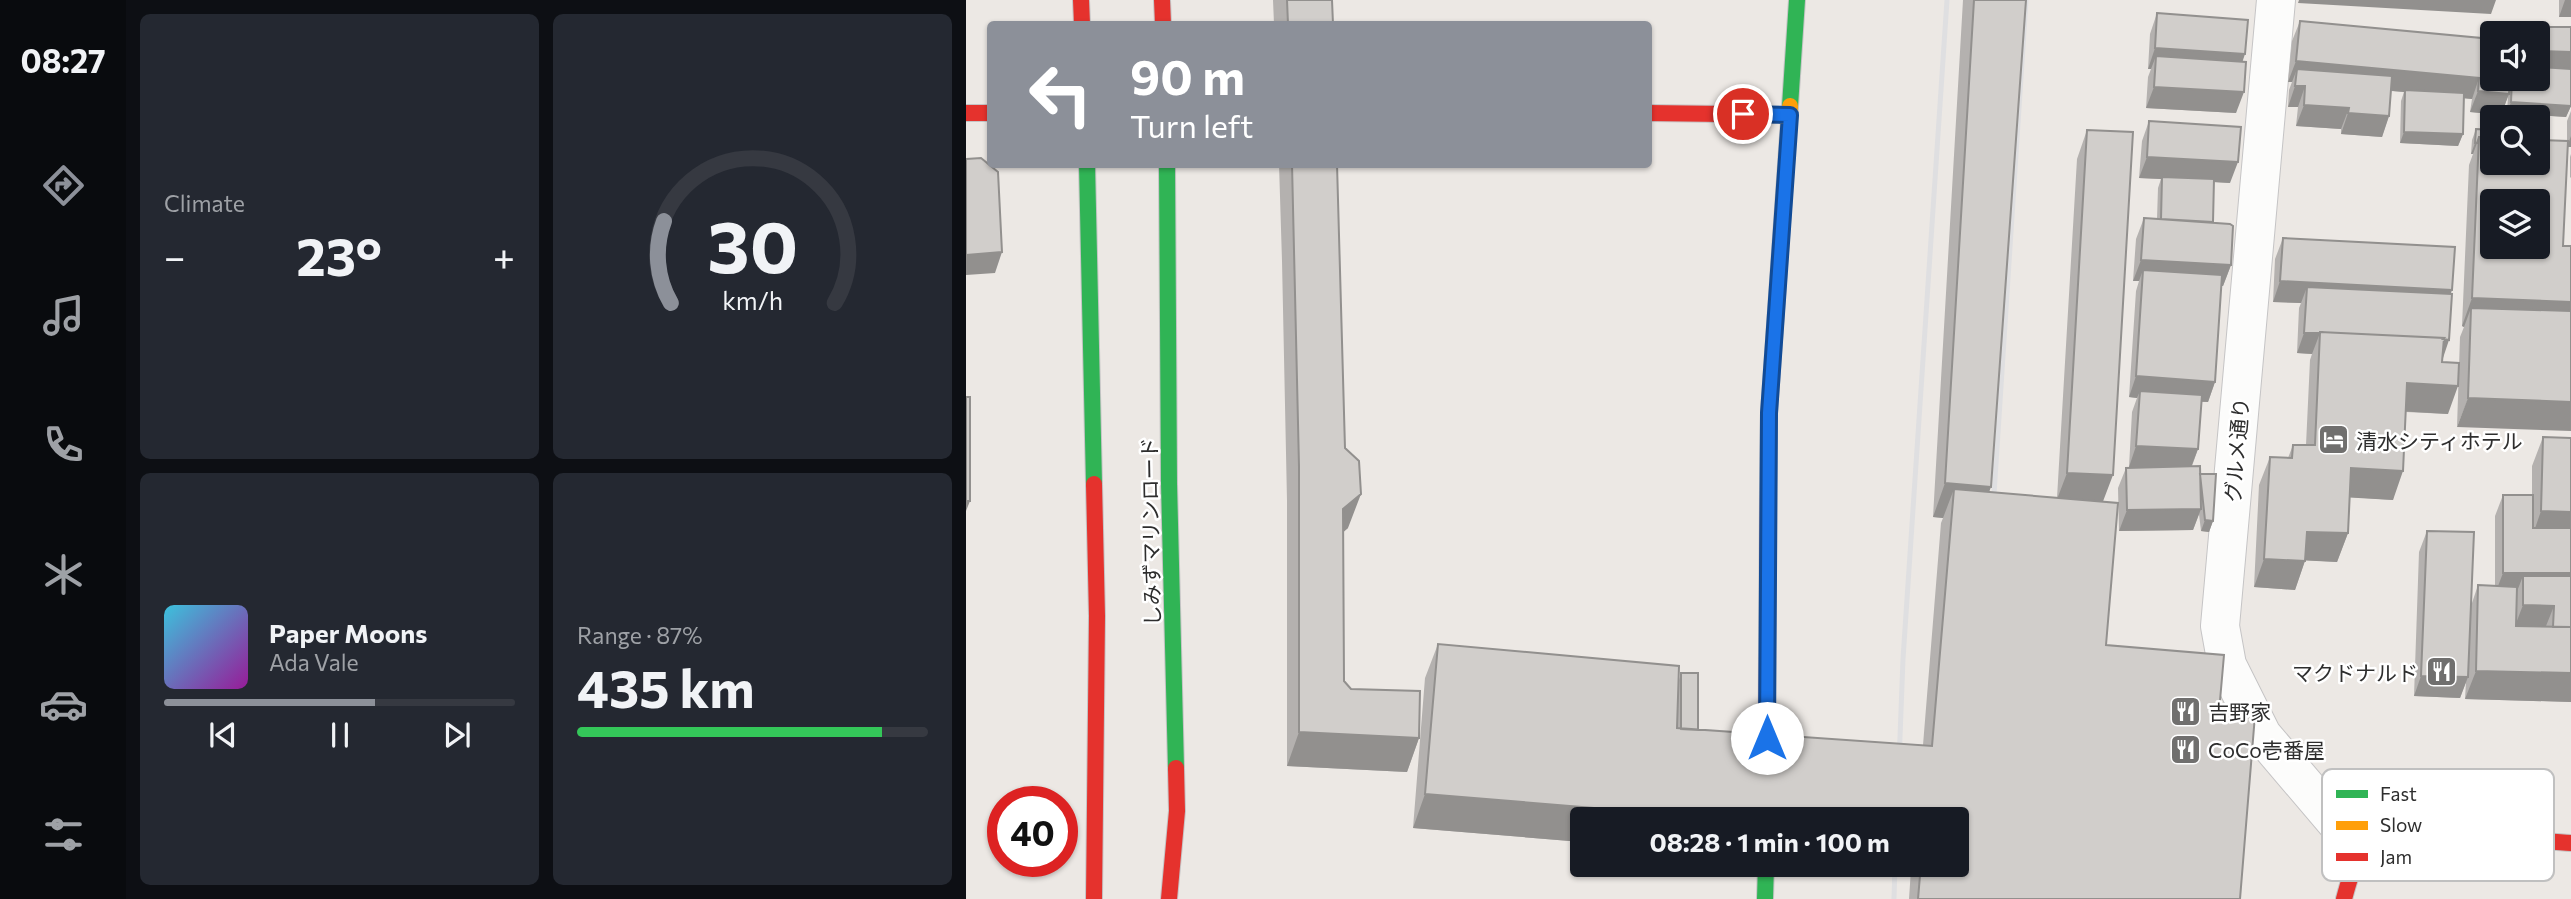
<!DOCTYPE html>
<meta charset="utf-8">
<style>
:root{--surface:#171b24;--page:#242831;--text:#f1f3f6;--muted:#9ea1a6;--line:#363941;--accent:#8c9099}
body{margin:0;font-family:Commissioner,"Noto Sans JP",sans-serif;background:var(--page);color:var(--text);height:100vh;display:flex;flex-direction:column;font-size:26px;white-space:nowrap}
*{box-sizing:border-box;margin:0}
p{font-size:23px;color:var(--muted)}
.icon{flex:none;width:38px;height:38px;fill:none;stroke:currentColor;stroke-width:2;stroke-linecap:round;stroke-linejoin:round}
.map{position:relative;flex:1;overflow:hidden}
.drawer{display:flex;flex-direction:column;gap:14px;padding:14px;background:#0d0f14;width:840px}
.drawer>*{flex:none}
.top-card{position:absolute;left:21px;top:21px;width:665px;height:147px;border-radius:7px;box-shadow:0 2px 5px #0004;background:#8c9099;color:#fff;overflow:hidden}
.fabs{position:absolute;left:1514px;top:21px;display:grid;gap:14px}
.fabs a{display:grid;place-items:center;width:70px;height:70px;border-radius:7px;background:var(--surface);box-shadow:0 2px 5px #0004;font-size:35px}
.speed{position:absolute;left:21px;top:786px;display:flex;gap:14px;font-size:35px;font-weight:700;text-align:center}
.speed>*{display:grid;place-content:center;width:91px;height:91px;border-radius:50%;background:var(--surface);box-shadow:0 2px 5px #0004;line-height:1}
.speed .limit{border:10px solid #d22;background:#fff;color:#111}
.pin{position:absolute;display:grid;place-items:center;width:60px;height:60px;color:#fff;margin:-30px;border:4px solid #fff;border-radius:50%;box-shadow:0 2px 7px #0007}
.me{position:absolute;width:77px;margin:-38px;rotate:0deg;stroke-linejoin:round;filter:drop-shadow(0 0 5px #0008)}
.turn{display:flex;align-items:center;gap:24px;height:147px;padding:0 28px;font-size:32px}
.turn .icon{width:91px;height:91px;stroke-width:2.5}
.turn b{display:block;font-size:49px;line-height:60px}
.big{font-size:52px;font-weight:700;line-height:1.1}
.drawer .widget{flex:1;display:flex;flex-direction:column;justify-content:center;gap:10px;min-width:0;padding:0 24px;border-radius:10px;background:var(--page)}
.drawer .dial{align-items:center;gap:0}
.dial svg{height:182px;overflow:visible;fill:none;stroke:var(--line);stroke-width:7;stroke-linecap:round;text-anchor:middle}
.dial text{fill:var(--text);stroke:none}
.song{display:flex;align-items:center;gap:21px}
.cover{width:84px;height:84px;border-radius:10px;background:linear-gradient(135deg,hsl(190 70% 55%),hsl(300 70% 35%))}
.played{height:7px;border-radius:4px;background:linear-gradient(90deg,var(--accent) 60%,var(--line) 60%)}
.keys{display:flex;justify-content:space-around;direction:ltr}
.heat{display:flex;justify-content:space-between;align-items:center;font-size:38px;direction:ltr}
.charge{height:10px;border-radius:5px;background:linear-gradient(90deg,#34c759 87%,var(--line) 0)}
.drawer .tiles{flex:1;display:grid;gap:14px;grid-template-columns:repeat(2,1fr)}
.trip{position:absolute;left:604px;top:807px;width:399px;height:70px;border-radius:7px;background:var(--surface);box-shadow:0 2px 5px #0004;font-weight:700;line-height:70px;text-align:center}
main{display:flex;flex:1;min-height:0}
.dock{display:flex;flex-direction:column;width:126px;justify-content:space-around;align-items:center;background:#090b0e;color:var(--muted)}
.dock .icon{width:49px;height:49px}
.dock .current{color:var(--accent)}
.dock b{font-size:32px;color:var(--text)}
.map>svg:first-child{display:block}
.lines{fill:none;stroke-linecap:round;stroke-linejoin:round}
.street-casing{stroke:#c5c4c5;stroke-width:40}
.fast-casing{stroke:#c5c4c5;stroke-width:18}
.slow-casing{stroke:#c5c4c5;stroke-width:18}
.jam-casing{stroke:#c5c4c5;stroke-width:18}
.street{stroke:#fcfcfb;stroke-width:38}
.fast{stroke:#30b455;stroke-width:16}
.slow{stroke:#ff9f0a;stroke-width:16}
.jam{stroke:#e5322d;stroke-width:16}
.rail{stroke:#dfdfe1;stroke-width:5}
.wall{fill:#b4b1af}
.shaded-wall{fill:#92908e}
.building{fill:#d1cecb;stroke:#92908e;stroke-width:2;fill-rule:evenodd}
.route-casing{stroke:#114b97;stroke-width:18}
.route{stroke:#1a73e8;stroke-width:12}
.labels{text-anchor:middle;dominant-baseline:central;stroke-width:5;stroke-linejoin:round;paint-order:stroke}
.poi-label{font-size:21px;fill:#2e2e2e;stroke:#fff;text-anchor:start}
.street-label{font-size:21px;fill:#2e2e2e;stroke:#fff}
.key{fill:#fff;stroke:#c0c0c0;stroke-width:2}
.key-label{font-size:19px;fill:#2e2e2e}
</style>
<main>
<nav class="dock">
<b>08:27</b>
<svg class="icon current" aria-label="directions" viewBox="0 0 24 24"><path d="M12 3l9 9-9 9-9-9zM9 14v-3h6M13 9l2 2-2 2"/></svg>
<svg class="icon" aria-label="music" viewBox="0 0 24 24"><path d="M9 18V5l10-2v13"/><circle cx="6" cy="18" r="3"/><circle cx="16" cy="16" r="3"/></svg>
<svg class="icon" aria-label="phone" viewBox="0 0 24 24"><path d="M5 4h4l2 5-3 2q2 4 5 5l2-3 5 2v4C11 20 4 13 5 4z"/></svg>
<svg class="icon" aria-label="climate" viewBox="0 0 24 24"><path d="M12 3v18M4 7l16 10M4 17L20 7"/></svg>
<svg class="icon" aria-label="car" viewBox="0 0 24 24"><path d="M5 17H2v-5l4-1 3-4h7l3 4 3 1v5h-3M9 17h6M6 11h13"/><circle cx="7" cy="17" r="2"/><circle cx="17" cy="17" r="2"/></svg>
<svg class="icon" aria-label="filters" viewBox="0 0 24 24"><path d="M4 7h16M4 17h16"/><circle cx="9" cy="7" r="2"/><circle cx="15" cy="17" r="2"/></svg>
</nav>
<section class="drawer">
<div class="tiles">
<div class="widget"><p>Climate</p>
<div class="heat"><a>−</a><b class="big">23°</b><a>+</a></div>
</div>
<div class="widget dial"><svg viewBox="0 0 100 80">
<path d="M14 69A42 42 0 1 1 86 69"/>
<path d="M14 69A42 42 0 0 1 11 33" stroke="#8c9099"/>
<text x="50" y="56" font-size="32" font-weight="700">30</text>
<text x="50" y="72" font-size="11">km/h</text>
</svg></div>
<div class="widget">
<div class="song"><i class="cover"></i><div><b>Paper Moons</b><p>Ada Vale</p></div></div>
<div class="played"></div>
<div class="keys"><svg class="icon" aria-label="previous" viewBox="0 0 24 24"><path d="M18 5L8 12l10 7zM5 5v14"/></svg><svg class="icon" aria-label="pause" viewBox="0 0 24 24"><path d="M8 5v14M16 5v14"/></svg><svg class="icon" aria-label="next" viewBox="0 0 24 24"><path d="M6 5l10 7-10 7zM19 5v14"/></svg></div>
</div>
<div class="widget"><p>Range · 87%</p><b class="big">435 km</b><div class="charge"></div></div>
</div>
</section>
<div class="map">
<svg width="1605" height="899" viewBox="0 0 1605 899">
<rect width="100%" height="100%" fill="#ece8e4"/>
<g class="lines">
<defs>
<path id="street" d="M1310,0L1254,626L1261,665L1296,735L1398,855"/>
<path id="fast" d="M824,106L831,0
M121,164L128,484
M201,164L203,483L210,768
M799,899L800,864"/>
<path id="slow" d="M802,487L803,413L824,106"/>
<path id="jam" d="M115,0L116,24
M196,0L197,24
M0,113H24
M682,113L824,115
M800,819L802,487
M128,899L131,616L128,484
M203,899L211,811L210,768
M1378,899C1382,885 1386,865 1398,855C1437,824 1556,840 1605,843"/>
</defs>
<!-- street casing -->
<use href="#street" class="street-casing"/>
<!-- fast casing -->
<use href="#fast" class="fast-casing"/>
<!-- slow casing -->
<use href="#slow" class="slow-casing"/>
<!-- jam casing -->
<use href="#jam" class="jam-casing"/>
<!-- street -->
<use href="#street" class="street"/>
<!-- fast -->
<use href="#fast" class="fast"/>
<!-- slow -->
<use href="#slow" class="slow"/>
<!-- jam -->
<use href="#jam" class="jam"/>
<!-- rail -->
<path class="rail" d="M1027,510L1060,0
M933,763L937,659L981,0
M928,899L929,864"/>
</g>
<!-- wall -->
<path class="wall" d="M307,0H366L367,24H308Z
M997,0H1060L1023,492L1091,498L1111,159L1121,130L1137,501L1140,645L1253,712L1274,899H943L945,869L888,864H990V819H616V842L447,828L459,678L472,644L713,680L715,673L732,730L957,745L975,523L977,518L967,517Z
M1593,0H1605V17H1593Z
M1191,13L1277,62L1270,113L1180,108L1182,77L1185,69H1182L1184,34Z
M1334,21L1526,39V79H1572V33H1556L1558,27H1605V106L1600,117L1541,113L1542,96L1535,115L1504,112L1506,99L1498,98L1497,134L1492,146L1434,143L1435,101L1438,92L1425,91L1423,116L1416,137L1375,134V129L1330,126L1332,107H1322L1323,90L1326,82H1322L1326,41Z
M1605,111V147H1602L1491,427L1494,337L1498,327L1496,326L1503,165L1507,154H1505L1506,140L1510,129L1526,163L1601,141V121Z
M1183,121L1264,183L1248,182L1247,222L1265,265L1257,286H1255L1249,382L1242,402H1235L1232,449L1226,466L1234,474L1247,521L1243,532L1235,531L1233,514L1227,530L1153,531L1152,488L1160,468L1175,467H1163L1166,412L1171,398L1163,397L1170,291L1173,281H1167L1170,239L1178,218L1191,219L1192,188L1195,179L1173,178L1176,141Z
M1605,154V178L1604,177V157Z
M313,164H371L379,448L382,528L377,532L378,681L385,689L453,738L441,772L321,766V501L316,261Z
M1317,238L1485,294L1476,359L1482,414L1440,412L1427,500L1384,497L1382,533L1371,562L1339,560L1329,590L1288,587L1293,485L1304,457L1322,458L1327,445H1340L1344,360L1346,354L1331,353L1333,308L1335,303L1307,302L1309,259Z
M1577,437L1605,438V702L1499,699L1500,682L1494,698L1448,696L1453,552L1461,531L1505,606L1512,585L1529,586V516L1537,495H1566V466Z"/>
<!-- shaded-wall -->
<path class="shaded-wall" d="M1333,0H1530L1525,14L1332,3Z
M1599,0H1605V17H1593Z
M1189,48L1279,54L1272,75L1190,56L1185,69H1182Z
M1572,51L1605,52V73L1572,72Z
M1330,61L1513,78L1506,99L1439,93V90L1438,92L1330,82L1331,69L1326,82H1322Z
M1329,86H1339L1332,107H1322Z
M1188,87L1278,92L1270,113L1180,108Z
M1512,91L1543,94L1535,115L1504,112Z
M1545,102L1605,106L1600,117L1541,113Z
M1338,105L1383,108L1375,129L1330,126Z
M1382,113L1423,116L1416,137L1375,134Z
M1438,132L1497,134L1492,146L1434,143Z
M1605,136V147H1601Z
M1509,143H1511L1507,154H1505Z
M1181,157L1272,162L1264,183L1196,179V177L1195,179L1173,178Z
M36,252L29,273L0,275V255Z
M1175,260L1265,265L1257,286L1176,281L1177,270L1173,281H1167Z
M1314,281L1486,290L1479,311L1341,287L1335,303L1307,302Z
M1506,298L1605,302V331L1505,308L1498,327L1496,326Z
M1338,333H1354L1346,354L1331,353Z
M1354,333L1483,340L1476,361Z
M1170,376L1249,382L1242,402L1173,398L1174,391L1171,398L1163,397Z
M1441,383L1492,386L1482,414L1431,411Z
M1502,398L1605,402V431L1491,427Z
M1170,446L1232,449L1224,470L1163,467Z
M1385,468L1437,471L1427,500L1375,497Z
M1101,473L1147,475L1136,504L1090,502Z
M979,483L1025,487L1012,521L988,489L977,518L967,517Z
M395,494L382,528L365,543L377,509Z
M0,501H4L0,511Z
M1235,509L1227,530L1153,531L1161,510Z
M1575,511L1605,512V541L1565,540Z
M1239,520L1247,521L1243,532L1235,531Z
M1341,532L1382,533L1371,562L1330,560Z
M1298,559L1339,561L1329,590L1288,587Z
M1537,573H1605V594L1557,576L1550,594H1529Z
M1557,605L1588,606L1580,626H1549Z
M1510,671L1605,673V702L1499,699Z
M1455,676L1502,677L1494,698L1448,696Z
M333,732L453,738L441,772L321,766Z
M459,794L762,819H616V842L447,828Z
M888,864H947L945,869Z"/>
<!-- building -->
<path class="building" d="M321,0H366L367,24H322Z
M1008,0H1060L1025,487L979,483Z
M1191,13L1282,20L1279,54L1189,48Z
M1334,21L1526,39V79H1544L1543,94L1512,91L1513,78L1330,61Z
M1558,27H1605V52L1572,51V33H1558Z
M1190,56L1280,62L1278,92L1188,87Z
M1572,67L1605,69V106L1545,102L1546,79H1572Z
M1331,69L1426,76L1423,116L1382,113L1383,108L1338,105L1339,86H1329Z
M1439,90L1498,93L1497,134L1438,132Z
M1183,121L1275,127L1272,162L1181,157Z
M1510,129L1526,130V137H1513L1511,143H1509Z
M1121,130L1167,132L1147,475L1101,473Z
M1513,137H1526V163H1572V140L1602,141L1597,246H1605V302L1506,298ZM1526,201H1572V247H1526Z
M15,158L32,172L36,252L0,255V159Z
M326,164H371L379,448L393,461L395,494L377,509L378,681L385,689L454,691L453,738L333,732V466Z
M1196,177L1248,179L1247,222L1195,219Z
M1178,218L1264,224L1267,226L1265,265L1175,260Z
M1317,238L1489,247L1486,290L1314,281Z
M1177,270L1256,275L1249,382L1170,376Z
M1341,287L1486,294L1483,340L1477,339L1478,338L1354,332V333H1338Z
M1505,308L1605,311V402L1502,398Z
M1354,332L1478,338L1476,362L1493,363L1492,386L1441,383L1437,471L1385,468L1382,533L1341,532L1339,561L1298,559L1304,457L1326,458L1327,445H1349Z
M1174,391L1236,395L1232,449L1170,446Z
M0,397H4V501H0Z
M1577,437L1605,438V512L1575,511Z
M1234,466L1235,509L1161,510L1160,468Z
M1234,474H1250L1247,521L1239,520Z
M988,489L1152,503L1140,645L1258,655L1253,712L1289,715L1274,899H952L955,864H990V819H762L459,794L472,644L713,666L711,728L966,746Z
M1537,495H1567V528H1605V573H1537Z
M1461,531L1508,532L1502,677L1455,676Z
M1557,576H1605V627H1587L1588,606L1557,605Z
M1512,585L1551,587L1550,626L1605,627V673L1510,671Z
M715,673H732V730L715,729Z"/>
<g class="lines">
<defs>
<path id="route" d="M777,114L824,115L803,413L801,738"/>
</defs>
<!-- route casing -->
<use href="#route" class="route-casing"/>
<!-- route -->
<use href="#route" class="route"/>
</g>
<!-- icons -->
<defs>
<symbol id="hotel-square" viewBox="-11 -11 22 22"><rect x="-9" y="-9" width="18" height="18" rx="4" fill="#706f6e" stroke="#fff"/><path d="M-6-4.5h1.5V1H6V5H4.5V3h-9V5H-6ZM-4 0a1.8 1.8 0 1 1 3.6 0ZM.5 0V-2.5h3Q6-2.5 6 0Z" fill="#fff"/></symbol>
<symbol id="restaurant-square" viewBox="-11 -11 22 22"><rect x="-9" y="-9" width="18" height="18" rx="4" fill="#706f6e" stroke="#fff"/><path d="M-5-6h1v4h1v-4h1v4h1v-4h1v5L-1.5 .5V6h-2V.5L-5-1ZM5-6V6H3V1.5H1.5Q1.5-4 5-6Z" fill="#fff"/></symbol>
</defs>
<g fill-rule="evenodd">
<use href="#hotel-square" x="1350" y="422" width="35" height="35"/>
<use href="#restaurant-square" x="1458" y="654" width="35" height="35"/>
<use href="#restaurant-square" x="1202" y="694" width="35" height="35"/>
<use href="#restaurant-square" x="1202" y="732" width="35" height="35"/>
</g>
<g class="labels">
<!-- poi labels -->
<g class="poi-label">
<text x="1390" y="440">清水シティホテル</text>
<text x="1452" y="672" text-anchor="end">マクドナルド</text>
<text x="1242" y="711">吉野家</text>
<text x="1242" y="749">CoCo壱番屋</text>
</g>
<!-- street labels -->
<g class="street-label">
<text transform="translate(1270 450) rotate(-85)">グルメ通り</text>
<text transform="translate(184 532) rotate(-91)">しみずマリンロード</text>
</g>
</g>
<!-- legend -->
<rect x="1356" y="769" width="232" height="112" rx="10" class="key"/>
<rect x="1370" y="790" width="32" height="8" fill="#30b455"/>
<rect x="1370" y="821" width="32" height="9" fill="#ff9f0a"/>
<rect x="1370" y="853" width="32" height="8" fill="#e5322d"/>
<g class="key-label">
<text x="1414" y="801">Fast</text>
<text x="1414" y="832">Slow</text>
<text x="1414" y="864">Jam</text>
</g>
</svg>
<div class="fabs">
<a><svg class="icon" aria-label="sound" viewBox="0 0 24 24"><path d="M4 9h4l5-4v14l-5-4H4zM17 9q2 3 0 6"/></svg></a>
<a><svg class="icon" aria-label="search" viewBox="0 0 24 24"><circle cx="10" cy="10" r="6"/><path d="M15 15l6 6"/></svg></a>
<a><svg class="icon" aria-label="layers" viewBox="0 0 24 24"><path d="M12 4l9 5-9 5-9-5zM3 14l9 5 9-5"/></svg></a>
</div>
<div class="speed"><div class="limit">40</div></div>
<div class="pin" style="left:777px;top:114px;background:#d93025"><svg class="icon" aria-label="arrive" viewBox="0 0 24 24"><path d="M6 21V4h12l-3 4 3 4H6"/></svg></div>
<svg class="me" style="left:801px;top:738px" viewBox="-20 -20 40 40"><circle r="19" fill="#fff"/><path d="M0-13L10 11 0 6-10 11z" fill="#1a73e8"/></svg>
<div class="trip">08:28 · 1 min · 100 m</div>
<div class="top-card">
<div class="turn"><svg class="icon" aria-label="left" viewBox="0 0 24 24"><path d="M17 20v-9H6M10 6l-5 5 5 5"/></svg><div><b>90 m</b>Turn left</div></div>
</div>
</div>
</main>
